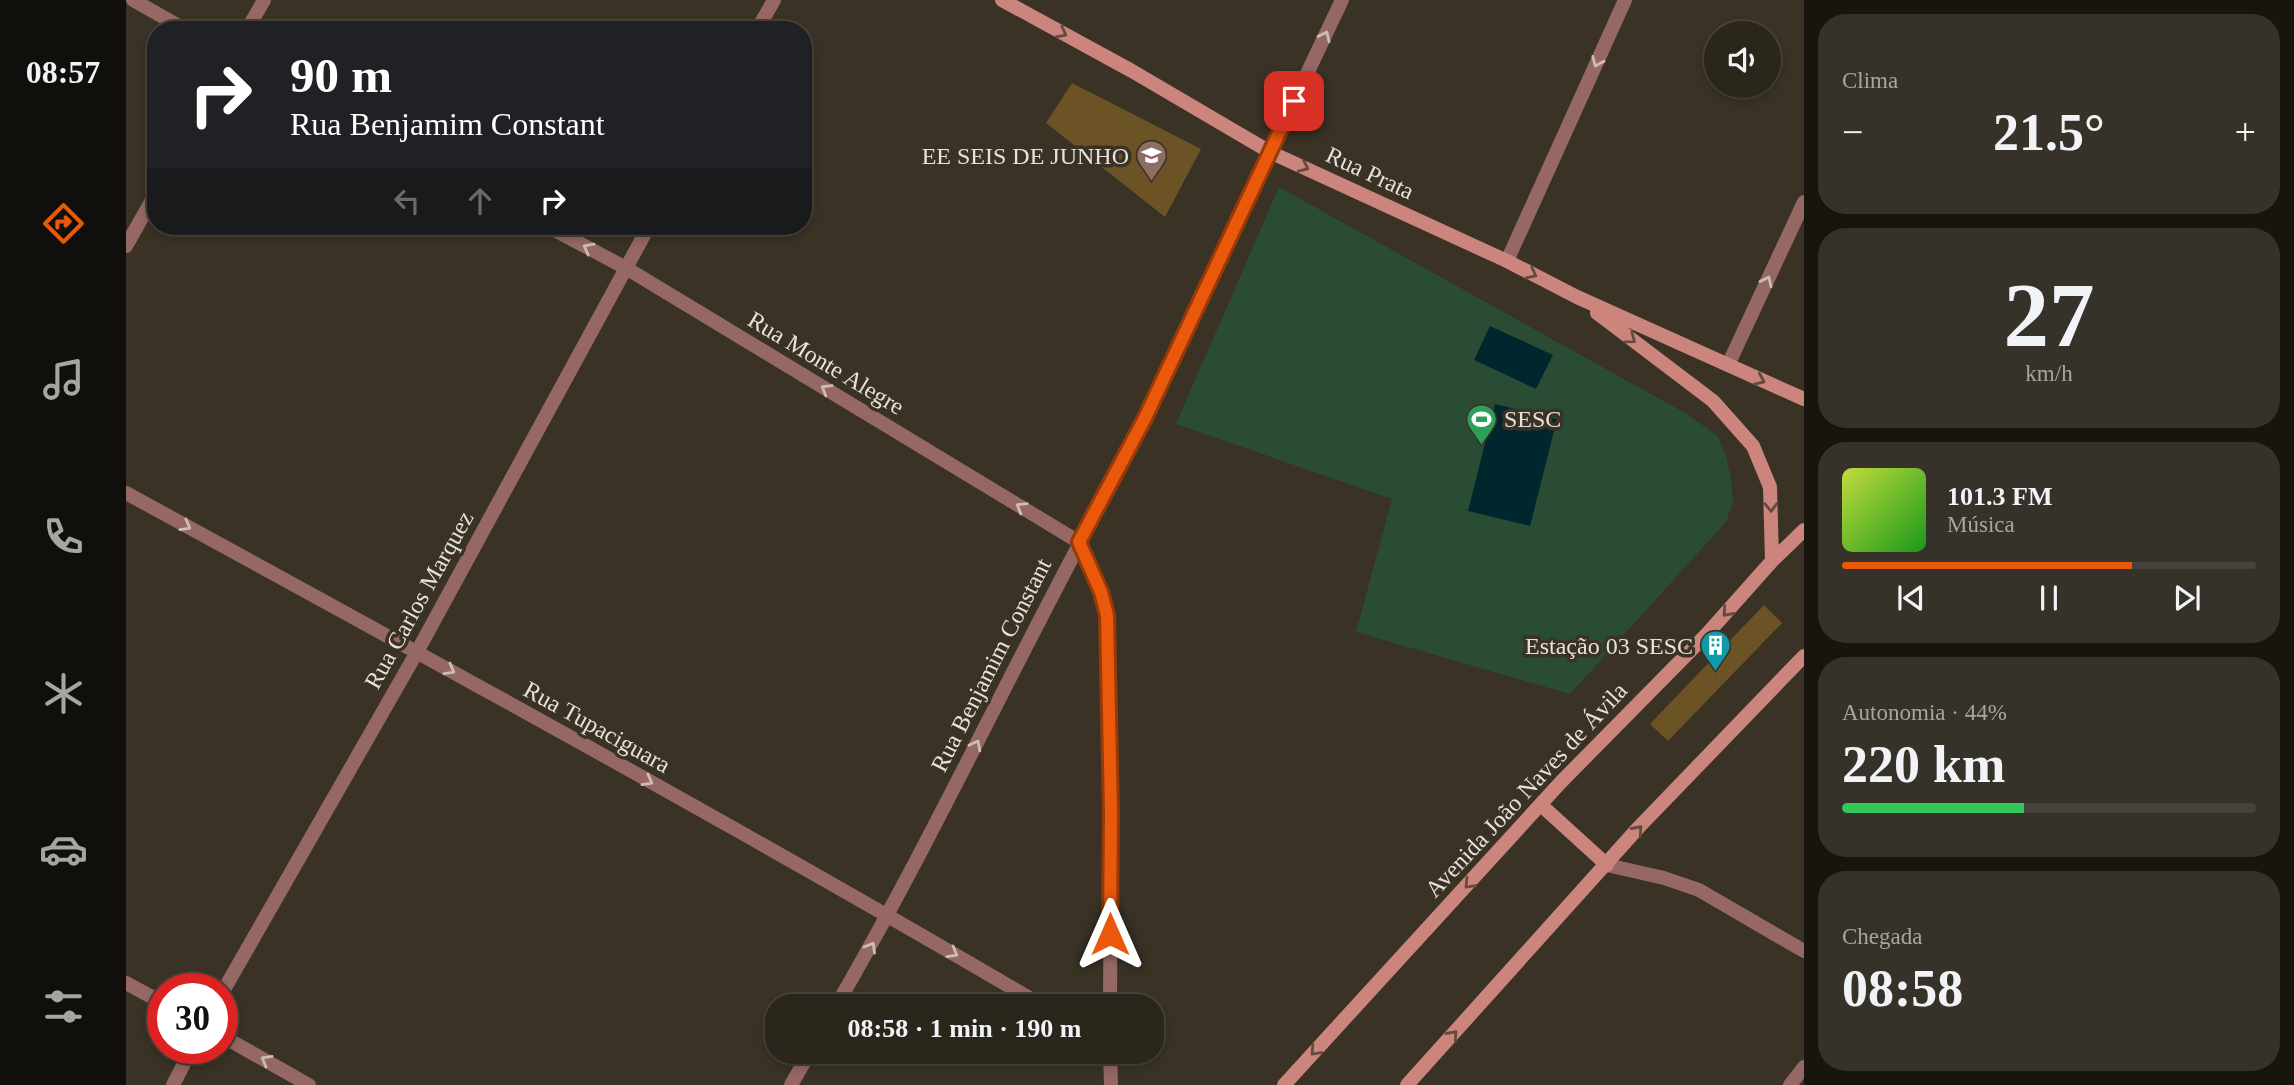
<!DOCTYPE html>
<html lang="pt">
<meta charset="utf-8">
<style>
:root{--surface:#2b261c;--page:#373229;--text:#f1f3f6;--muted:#a6a5a3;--line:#47433b;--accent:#ea580c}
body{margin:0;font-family:"Times New Roman",serif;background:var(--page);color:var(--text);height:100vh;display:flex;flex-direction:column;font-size:26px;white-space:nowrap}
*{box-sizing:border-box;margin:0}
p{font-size:23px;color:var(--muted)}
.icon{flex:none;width:38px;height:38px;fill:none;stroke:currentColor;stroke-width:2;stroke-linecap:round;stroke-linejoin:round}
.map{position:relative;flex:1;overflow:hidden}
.panel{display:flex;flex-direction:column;gap:14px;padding:14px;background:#18150f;width:490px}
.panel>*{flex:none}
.guide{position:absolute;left:21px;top:21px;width:665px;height:214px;border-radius:28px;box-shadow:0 4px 10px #0003,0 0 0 2px var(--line);background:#202124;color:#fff;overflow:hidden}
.controls{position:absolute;left:1578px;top:21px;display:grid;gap:14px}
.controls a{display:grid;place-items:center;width:77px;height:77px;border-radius:50%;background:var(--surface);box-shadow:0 4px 10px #0003,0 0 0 2px var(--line);font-size:35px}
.speed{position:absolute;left:21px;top:973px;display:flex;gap:14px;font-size:35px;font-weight:700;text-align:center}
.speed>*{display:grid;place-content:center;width:91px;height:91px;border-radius:50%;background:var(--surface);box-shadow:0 4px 10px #0003,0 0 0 2px var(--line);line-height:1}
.speed .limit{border:10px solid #d22;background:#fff;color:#111}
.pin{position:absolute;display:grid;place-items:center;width:60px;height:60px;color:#fff;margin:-30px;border-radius:14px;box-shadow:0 4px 10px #0006}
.me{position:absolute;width:77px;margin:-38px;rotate:0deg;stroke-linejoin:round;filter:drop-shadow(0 0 5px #0008)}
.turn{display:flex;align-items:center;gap:24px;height:147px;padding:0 28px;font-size:32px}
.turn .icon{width:91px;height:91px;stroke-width:2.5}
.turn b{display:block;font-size:49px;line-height:60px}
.lanes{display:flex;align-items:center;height:66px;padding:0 28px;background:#0003;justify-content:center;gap:35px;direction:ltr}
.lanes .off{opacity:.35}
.big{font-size:52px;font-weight:700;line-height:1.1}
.panel .widget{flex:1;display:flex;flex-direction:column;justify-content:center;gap:10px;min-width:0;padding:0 24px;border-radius:28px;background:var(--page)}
.panel .dial{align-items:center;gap:0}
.dial b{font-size:91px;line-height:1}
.song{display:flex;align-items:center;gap:21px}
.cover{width:84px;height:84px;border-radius:10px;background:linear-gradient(135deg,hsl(70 70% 55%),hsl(120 70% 35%))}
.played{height:7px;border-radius:4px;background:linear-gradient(90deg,var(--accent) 70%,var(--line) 70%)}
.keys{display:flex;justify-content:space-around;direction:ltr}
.heat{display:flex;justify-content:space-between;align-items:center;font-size:38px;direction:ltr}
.charge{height:10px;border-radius:5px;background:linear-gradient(90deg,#34c759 44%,var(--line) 0)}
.trip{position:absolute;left:639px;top:994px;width:399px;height:70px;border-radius:28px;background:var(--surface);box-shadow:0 4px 10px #0003,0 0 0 2px var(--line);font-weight:700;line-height:70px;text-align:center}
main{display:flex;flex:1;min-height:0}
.tabs{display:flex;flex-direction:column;width:126px;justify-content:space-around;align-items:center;background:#110f0b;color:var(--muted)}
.tabs .icon{width:49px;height:49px}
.tabs .active{color:var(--accent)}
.tabs b{font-size:32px;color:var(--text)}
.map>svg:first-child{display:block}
.green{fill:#2b4c34}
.water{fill:#00272d}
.building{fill:#6c5325}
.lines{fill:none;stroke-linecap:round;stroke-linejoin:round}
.street{stroke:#956863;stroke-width:14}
.secondary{stroke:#cc857d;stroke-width:14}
.oneway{stroke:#654b3f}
.oneway2{stroke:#cebdb6}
.route-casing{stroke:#983908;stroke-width:18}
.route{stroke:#ea580c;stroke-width:12}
.labels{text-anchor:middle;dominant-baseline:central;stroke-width:7;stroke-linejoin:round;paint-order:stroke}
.poi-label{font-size:24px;fill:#e6e1d9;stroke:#393225;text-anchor:end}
.street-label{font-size:24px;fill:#e6e1d9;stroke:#393225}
</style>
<main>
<nav class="tabs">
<b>08:57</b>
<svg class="icon active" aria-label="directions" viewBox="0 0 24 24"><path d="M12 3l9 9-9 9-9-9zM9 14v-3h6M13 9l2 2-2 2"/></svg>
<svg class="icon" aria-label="music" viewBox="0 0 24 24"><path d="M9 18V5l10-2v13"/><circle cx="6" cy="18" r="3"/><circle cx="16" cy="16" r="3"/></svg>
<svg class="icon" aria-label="phone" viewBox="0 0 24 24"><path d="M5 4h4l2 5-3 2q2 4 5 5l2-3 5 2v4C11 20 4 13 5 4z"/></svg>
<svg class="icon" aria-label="climate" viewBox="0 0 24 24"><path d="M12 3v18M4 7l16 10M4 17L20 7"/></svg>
<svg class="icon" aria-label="car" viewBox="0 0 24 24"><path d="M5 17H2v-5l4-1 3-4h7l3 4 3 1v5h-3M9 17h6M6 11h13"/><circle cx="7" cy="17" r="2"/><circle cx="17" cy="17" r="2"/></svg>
<svg class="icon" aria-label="filters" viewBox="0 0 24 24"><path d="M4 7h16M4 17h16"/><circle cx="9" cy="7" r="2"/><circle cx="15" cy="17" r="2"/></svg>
</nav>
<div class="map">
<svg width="1678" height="1085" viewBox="0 0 1678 1085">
<rect width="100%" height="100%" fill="#393225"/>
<!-- green -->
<path class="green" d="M1153,187L1559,413L1592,436L1600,456L1605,477L1607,502L1600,522L1444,694L1230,632L1266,499L1050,424Z"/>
<!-- water -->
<path class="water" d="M1364,326L1427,355L1410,389L1348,360Z
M1369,404L1431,419L1404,526L1342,511Z"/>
<!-- building -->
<path class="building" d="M946,83L1075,149L1039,217L920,123Z
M1638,605L1656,623L1542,741L1524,724Z"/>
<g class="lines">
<!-- street -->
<path class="street" d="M7,0L60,30
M121,30L138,0
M631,30L648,0
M421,226L500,268L953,542L975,592L981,615L985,812L984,1006
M0,246L30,193
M1381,261L1499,0
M1602,365L1678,202
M0,493C308,661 615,829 917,1006
M1481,865L1538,878L1573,890L1678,951
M0,983L37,1003
M96,993L291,652L523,226
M710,1006C810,834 893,652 989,478L1216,0
M96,1036L183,1085
M984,1052L985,1085
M47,1085L66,1048
M665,1085L684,1052
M1664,1085L1678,1067"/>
<!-- secondary -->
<path class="secondary" d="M876,0L1006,71L1144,152L1381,261L1451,297L1678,399
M1471,313L1587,401L1627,446L1644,487L1646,561
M1415,805L1481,865
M1158,1085L1435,782L1581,634L1646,561L1678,530
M1281,1085L1513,827L1678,656"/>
</g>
<!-- one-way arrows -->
<defs><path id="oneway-chevron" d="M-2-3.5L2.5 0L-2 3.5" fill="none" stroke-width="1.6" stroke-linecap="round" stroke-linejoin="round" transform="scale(1.75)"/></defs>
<g class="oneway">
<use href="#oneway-chevron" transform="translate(936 33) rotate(28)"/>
<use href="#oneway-chevron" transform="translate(1178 167) rotate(25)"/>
<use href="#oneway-chevron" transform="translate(1406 274) rotate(27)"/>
<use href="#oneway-chevron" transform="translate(1505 339) rotate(37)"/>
<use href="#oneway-chevron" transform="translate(1634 380) rotate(24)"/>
<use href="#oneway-chevron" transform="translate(1645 507) rotate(89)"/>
<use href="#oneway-chevron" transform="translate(1601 612) rotate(132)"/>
<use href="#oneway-chevron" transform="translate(1512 830) rotate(-48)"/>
<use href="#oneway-chevron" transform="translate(1343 884) rotate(133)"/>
<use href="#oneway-chevron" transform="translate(1327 1035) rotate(-48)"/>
<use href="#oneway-chevron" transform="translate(1189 1051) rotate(133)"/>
</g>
<g class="oneway2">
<use href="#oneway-chevron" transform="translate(1199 36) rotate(-65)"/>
<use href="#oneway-chevron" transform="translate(1471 62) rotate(114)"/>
<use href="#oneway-chevron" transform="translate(462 248) rotate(-152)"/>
<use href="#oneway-chevron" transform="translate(1641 281) rotate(-65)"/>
<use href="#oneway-chevron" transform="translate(700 389) rotate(-149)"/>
<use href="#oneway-chevron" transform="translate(895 507) rotate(-149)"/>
<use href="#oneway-chevron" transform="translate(60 526) rotate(29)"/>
<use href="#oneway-chevron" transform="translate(324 670) rotate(29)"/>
<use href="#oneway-chevron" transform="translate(850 745) rotate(-63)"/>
<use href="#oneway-chevron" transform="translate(522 781) rotate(29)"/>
<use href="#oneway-chevron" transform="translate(745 947) rotate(-60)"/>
<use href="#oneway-chevron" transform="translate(827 953) rotate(30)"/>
<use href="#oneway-chevron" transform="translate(140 1060) rotate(-150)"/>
</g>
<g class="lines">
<defs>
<path id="route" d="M984,934L985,812L981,615L975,592L953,542L1019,418L1168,101"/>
</defs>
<!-- route casing -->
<use href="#route" class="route-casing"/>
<!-- route -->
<use href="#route" class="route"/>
</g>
<!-- icons -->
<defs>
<symbol id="school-pin" viewBox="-11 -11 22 30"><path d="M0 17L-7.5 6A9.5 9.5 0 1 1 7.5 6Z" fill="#8d6e63" stroke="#393225"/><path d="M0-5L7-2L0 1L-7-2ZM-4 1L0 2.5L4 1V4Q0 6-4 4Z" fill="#fff"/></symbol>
<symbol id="stadium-pin" viewBox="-11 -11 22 30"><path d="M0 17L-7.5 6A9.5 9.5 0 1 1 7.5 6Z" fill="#2e9e5b" stroke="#393225"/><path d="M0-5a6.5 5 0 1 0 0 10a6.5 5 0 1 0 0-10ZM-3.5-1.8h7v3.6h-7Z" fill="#fff"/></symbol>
<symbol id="building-pin" viewBox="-11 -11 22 30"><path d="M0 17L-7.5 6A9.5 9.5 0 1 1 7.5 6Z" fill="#0f9aa8" stroke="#393225"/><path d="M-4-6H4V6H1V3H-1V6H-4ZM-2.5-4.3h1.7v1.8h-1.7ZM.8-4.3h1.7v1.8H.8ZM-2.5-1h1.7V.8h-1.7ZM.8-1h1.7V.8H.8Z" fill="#fff"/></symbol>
</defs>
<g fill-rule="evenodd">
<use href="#school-pin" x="1008" y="138" width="35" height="47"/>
<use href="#stadium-pin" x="1338" y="402" width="35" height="47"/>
<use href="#building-pin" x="1572" y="628" width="35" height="47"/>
</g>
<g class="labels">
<!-- poi labels -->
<g class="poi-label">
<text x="1003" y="156">EE SEIS DE JUNHO</text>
<text x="1378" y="419" text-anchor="start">SESC</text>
<text x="1567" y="646">Estação 03 SESC</text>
</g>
<!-- street labels -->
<g class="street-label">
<text transform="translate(1244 173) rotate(25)">Rua Prata</text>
<text transform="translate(700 363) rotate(31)">Rua Monte Alegre</text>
<text transform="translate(293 600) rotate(-61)">Rua Carlos Marquez</text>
<text transform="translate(865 665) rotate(-63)">Rua Benjamim Constant</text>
<text transform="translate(471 727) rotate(29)">Rua Tupaciguara</text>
<text transform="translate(1400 790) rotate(-47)">Avenida João Naves de Ávila</text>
</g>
</g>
</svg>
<div class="controls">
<a><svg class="icon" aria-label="sound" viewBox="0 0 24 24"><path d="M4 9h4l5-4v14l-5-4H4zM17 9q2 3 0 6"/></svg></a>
</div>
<div class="speed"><div class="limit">30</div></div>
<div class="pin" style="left:1168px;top:101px;background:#d93025"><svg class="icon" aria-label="arrive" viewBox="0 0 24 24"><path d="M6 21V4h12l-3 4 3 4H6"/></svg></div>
<svg class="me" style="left:984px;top:934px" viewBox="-20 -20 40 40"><path d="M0-17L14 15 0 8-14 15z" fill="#ea580c" stroke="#fff" stroke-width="4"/></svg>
<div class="trip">08:58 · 1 min · 190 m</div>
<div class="guide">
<div class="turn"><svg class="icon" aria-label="right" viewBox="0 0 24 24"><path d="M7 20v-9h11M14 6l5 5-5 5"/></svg><div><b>90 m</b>Rua Benjamim Constant</div></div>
<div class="lanes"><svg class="icon off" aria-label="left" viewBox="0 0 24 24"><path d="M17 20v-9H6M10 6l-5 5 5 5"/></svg><svg class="icon off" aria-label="ahead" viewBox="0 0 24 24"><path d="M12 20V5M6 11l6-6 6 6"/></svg><svg class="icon" aria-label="right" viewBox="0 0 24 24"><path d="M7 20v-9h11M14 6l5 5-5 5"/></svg></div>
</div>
</div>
<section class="panel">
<div class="widget"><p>Clima</p>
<div class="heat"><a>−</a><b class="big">21.5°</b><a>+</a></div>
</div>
<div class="widget dial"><b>27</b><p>km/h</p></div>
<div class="widget">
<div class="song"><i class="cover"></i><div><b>101.3 FM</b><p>Música</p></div></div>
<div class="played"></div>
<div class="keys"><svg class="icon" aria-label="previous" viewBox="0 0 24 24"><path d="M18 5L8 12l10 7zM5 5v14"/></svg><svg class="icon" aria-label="pause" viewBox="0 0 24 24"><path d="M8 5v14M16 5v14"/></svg><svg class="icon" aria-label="next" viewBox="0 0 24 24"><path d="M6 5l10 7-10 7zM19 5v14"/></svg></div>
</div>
<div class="widget"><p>Autonomia · 44%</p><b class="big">220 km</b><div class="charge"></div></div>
<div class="widget"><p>Chegada</p><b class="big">08:58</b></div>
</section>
</main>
